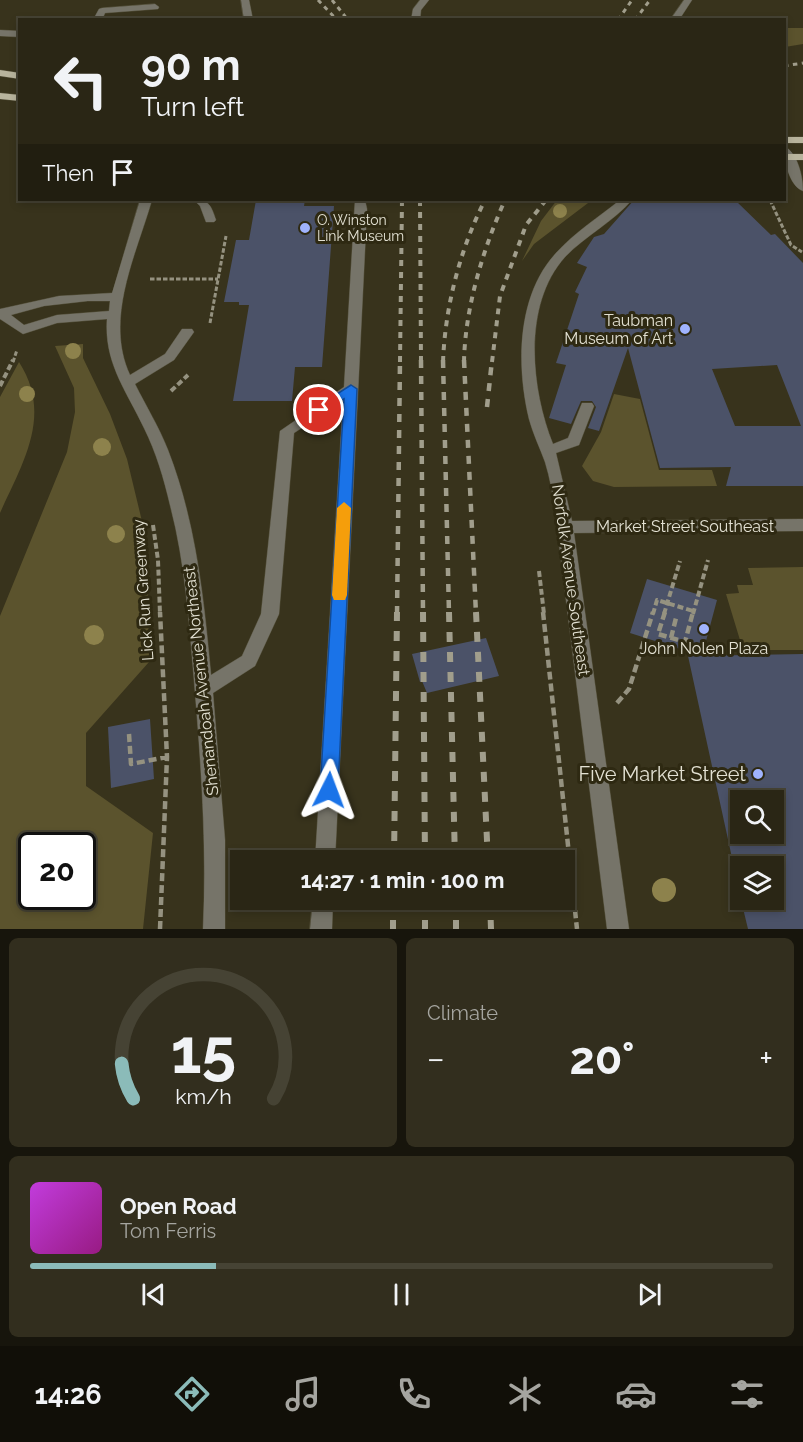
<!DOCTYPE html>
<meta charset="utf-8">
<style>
:root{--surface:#2a2615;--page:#322e1e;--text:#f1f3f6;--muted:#a5a5a0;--line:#464334;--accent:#8bbbb9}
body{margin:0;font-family:Raleway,sans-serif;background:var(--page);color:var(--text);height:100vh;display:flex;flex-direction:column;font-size:22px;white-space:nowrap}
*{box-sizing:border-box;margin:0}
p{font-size:20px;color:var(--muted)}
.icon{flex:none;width:33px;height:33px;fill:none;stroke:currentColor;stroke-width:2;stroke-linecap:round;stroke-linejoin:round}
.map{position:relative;height:929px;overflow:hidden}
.details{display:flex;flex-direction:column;gap:9px;padding:9px;background:#17150c;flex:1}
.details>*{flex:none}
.top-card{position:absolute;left:18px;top:18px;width:768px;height:183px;border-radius:0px;box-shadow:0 3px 9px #0003,0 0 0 2px var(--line);background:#2a2615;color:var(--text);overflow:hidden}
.tools{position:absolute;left:730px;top:790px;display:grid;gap:12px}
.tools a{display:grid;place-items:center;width:54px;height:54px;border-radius:0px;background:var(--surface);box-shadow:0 3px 9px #0003,0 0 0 2px var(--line);font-size:30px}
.speed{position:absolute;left:18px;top:832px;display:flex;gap:12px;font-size:30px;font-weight:700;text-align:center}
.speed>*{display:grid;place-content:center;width:78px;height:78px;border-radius:50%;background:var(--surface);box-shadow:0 3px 9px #0003,0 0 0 2px var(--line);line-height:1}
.speed .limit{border:3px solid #111;border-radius:9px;background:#fff;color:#111}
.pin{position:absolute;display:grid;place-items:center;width:51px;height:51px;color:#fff;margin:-26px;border:3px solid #fff;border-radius:50%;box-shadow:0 2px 6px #0007}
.me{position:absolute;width:66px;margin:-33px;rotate:3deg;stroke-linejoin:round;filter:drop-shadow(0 0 4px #0008)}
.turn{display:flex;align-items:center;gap:21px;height:126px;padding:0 24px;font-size:27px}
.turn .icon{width:78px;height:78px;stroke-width:2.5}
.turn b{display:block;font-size:42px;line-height:51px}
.then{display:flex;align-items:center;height:57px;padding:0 24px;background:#0003;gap:12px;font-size:22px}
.big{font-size:45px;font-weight:700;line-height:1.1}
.details .widget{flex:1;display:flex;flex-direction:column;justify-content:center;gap:9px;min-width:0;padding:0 21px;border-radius:9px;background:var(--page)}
.details .dial{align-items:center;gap:0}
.dial svg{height:156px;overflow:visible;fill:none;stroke:var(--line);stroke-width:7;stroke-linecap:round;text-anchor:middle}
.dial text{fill:var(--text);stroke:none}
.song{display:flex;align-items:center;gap:18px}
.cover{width:72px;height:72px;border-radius:9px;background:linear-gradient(135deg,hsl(290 70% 55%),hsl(310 70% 35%))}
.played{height:6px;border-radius:3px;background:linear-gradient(90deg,var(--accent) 25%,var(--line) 25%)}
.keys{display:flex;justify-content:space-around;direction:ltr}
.heat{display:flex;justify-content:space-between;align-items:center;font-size:33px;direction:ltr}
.details .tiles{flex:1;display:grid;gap:9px;grid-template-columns:1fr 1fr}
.widget:last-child{grid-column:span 2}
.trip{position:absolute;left:230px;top:850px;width:345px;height:60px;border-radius:0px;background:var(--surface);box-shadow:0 3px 9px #0003,0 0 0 2px var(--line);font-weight:700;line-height:60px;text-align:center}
.tab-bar{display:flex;height:96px;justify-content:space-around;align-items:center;background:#110f08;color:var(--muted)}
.tab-bar .icon{width:42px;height:42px}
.tab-bar .selected{color:var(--accent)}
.tab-bar b{font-size:27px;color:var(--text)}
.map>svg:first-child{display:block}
.green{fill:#5b532d;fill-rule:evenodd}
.building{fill:#4b5268;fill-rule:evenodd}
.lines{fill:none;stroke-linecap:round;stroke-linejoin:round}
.minor-casing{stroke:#534f39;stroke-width:1}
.major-casing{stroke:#534f39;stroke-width:1}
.path-far2{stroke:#959280;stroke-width:3;stroke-dasharray:4.5 2;stroke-linecap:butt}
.path-far1{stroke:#959280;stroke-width:4;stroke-dasharray:6 3;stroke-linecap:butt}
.path{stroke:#959280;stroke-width:4.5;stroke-dasharray:8 4;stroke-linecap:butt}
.minor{fill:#767469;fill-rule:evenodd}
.major{fill:#b8b49d;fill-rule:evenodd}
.rail-far3{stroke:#a19e8c;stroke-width:3;stroke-dasharray:4.5 4.5;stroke-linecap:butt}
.rail-far2{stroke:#a19e8c;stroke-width:4;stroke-dasharray:6 6;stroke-linecap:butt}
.rail-far1{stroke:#a19e8c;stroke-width:4.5;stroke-dasharray:8 8;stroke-linecap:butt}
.rail{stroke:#a19e8c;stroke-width:6;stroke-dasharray:10 10;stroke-linecap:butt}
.tree{fill:#8d824c}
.route{fill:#1a73e8;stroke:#114b97;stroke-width:1.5}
.slow{fill:#f59e0b}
.poi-dot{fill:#a0b3fd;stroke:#2e2912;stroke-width:2}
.labels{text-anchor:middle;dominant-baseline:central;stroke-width:6;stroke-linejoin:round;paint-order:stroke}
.far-poi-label{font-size:14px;fill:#e3e1d3;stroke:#2e2912;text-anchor:start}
.poi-label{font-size:16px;fill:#e3e1d3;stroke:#2e2912;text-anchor:end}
.street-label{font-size:16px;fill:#e3e1d3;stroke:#2e2912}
.near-poi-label{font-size:20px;fill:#e3e1d3;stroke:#2e2912;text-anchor:end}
</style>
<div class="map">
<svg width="803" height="929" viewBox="0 0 803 929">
<rect width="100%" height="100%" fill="#38331c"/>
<!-- green -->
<path class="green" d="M784,28H803V44L785,47Z
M557,200H592L534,244L522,261L541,221Z
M83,344V358L110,414L127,459L147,542L149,662L86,733V786L153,833L143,929H0V616L67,452L75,412L74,388L55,346ZM32,846H82V897H32Z
M19,362C53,415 23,462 0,513V397Z
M614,394L640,399L659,470H712L717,486L614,487L593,481L582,466L601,432Z
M803,567V650H743L726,594L739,593L737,585H753L748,568Z"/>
<!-- building -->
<path class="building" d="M256,200H305L304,206H334L322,367H295L292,401H233L249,305H239V302H224L236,240H249Z
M634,200H735L771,235L775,234L803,263V426H801L777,365L712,369L735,426H803V486H726L731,467L660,468L628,348L599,431L588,428L596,407L592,401H581L571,424L549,418L566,365L556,363L579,294L575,292L587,267L577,263L594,237L604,234Z
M647,579L717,600L702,656L630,633Z
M486,638L499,676L427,693L422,681L420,682L412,654Z
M803,654V929H748L741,900H774V867H741V899L688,656ZM741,801H774V834H741Z
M150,719L154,779L111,788L108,727Z"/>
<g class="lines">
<defs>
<path id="minor" d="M241,0H249L253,20H244Z
M420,0H429L421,10L420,20H411L413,9Z
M684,0H692L679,20H670Z
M155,4L159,7L158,9L105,13L102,20H93L99,9L102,8Z
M0,30L20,31V37L0,36Z
M784,146C798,153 803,177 803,191C789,186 784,160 784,146Z
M140,200H152C136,255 104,319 130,375L165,354L182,329H192L194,332L174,360L135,384C146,406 159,427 168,450C196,522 204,599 211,675L242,656L261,614L280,431L344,387L355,200H365L367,209L335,861H315L343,401L294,433L279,614L255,666L213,693L225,840V929H203C207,846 201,763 194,680C189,621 185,562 170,505C164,479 156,452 144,428C126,390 104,363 107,319L57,323L23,334L0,319V309L59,296L112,293ZM88,301H110L109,311L57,315L24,325L11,315L44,306Z
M194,200C210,200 211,206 216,220L214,222H206L200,206Z
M620,200H632C613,222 585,236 565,257C522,305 531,389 553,444L568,438L582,403H592L594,406L579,445L556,453L572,521L803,519V531L574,533L629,929H607L555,512C553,495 550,478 545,462C540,448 533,434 529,419C516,365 517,295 556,253C575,232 599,217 620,200Z
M313,900H333L332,929H310Z"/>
<path id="major" d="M0,70L20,73V79L0,76Z
M0,93L20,95V101L0,99Z
M784,137H803V143H784Z
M784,154H803V160H784Z"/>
</defs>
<!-- minor casing -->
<use href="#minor" class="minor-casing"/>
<!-- major casing -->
<use href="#major" class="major-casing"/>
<!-- path-far2 -->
<path class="path-far2" d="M770,200L791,245L802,252
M150,279H218
M210,323L226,236
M13,362L17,350"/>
<!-- path-far1 -->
<path class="path-far1" d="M0,386L13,360
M171,391L188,375
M153,525L158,560L160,614
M539,571L544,614
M653,614L657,600L693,611
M664,614L680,561
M693,614L708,560"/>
<!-- path -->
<path class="path" d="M543,612L577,929
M665,612L658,634L685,642L693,612
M671,638L676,618
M617,703L629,689L653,612
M129,734L131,764L167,757
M160,929L167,757L160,612"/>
<!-- minor -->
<use href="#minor" class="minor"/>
<!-- major -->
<use href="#major" class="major"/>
<!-- rail-far3 -->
<path class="rail-far3" d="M318,0L337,20
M332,0L348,20
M618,20L632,0
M635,20L650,0
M784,66L803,63"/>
<!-- rail-far2 -->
<path class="rail-far2" d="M420,200L421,362
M400,362L402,200
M443,362C445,307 460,249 485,200
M464,362C465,308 483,249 505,200
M492,362L500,296L526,225L546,200"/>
<!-- rail-far1 -->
<path class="rail-far1" d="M421,360L423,614
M443,360L449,614
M464,360L476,614
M487,407L492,360
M397,614L400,360"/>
<!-- rail -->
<path class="rail" d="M423,612L425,861
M449,612L455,861
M476,612L488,861
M394,861L397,612
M393,900V929
M425,900V929
M456,900V929
M490,900L491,929"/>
</g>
<!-- trees -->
<g class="tree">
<circle cx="560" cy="211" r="7"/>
<circle cx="73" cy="351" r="8"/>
<circle cx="27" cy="394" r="8"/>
<circle cx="102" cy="447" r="9"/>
<circle cx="116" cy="534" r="9"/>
<circle cx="94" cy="635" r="10"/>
<circle cx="664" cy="890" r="12"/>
</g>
<!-- route -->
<path class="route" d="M351,385L357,389L338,790L335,796L329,798L323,796L320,790L344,399L319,414L312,410Z"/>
<!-- slow -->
<path class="slow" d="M344,502L351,508L347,595L345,600H334L332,595L337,508Z"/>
<!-- markers -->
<g class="poi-dot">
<circle cx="305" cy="228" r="6"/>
<circle cx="685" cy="329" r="6"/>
<circle cx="704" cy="629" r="6"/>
<circle cx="758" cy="774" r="6"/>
</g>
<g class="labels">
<!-- far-poi labels -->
<g class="far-poi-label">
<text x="317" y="220">O. Winston<tspan x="317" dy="16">Link Museum</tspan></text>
</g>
<!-- poi labels -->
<g class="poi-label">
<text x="673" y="320">Taubman<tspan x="673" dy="18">Museum of Art</tspan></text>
<text x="704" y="648" text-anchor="middle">John Nolen Plaza</text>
</g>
<!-- street labels -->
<g class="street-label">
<text x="685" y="526">Market Street Southeast</text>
<text transform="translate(571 580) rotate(82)">Norfolk Avenue Southeast</text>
<text transform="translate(143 590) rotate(-94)">Lick Run Greenway</text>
<text transform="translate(201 681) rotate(-96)">Shenandoah Avenue Northeast</text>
</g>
<!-- near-poi labels -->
<g class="near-poi-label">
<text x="746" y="774">Five Market Street</text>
</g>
</g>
</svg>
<div class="tools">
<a><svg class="icon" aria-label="search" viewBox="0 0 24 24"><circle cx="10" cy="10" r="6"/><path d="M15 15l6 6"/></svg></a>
<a><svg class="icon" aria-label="layers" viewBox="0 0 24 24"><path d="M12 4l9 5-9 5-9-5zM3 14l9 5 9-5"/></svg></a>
</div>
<div class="speed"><div class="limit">20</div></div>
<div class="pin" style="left:319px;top:410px;background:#d93025"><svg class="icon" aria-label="arrive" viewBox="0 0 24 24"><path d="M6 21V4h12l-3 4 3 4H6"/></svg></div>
<svg class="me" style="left:329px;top:790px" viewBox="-20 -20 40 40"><path d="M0-17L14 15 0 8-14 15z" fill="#1a73e8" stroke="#fff" stroke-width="4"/></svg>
<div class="trip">14:27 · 1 min · 100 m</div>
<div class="top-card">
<div class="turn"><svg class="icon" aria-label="left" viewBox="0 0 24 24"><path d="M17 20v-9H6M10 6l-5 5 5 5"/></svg><div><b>90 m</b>Turn left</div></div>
<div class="then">Then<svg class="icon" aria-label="arrive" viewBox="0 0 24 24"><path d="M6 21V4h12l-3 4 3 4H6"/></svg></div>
</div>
</div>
<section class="details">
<div class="tiles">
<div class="widget dial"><svg viewBox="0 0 100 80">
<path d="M14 69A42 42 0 1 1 86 69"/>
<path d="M14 69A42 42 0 0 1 8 51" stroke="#8bbbb9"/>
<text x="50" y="56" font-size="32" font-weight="700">15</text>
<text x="50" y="72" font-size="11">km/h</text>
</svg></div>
<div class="widget"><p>Climate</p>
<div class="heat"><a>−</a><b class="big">20°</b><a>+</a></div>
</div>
<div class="widget">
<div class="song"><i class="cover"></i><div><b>Open Road</b><p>Tom Ferris</p></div></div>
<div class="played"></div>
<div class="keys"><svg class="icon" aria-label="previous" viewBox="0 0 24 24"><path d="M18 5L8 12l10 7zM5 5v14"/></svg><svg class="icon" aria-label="pause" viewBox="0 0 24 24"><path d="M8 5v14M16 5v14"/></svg><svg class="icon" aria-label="next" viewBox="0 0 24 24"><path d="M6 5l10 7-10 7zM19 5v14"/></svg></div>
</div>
</div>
</section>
<nav class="tab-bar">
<b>14:26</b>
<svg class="icon selected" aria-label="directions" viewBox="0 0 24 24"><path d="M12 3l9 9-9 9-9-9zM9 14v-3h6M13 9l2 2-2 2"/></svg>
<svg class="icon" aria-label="music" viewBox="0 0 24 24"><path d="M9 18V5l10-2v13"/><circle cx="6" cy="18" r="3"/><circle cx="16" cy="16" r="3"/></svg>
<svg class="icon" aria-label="phone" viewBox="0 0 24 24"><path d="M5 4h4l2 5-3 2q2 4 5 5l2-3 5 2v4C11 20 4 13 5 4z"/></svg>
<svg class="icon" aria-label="climate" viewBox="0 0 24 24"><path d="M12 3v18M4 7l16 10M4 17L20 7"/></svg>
<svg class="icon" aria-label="car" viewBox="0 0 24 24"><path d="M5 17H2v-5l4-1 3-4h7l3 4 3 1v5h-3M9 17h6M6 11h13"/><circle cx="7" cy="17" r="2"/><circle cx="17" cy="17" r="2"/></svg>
<svg class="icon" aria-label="filters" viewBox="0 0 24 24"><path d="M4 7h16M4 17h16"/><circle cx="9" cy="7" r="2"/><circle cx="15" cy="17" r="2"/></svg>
</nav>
